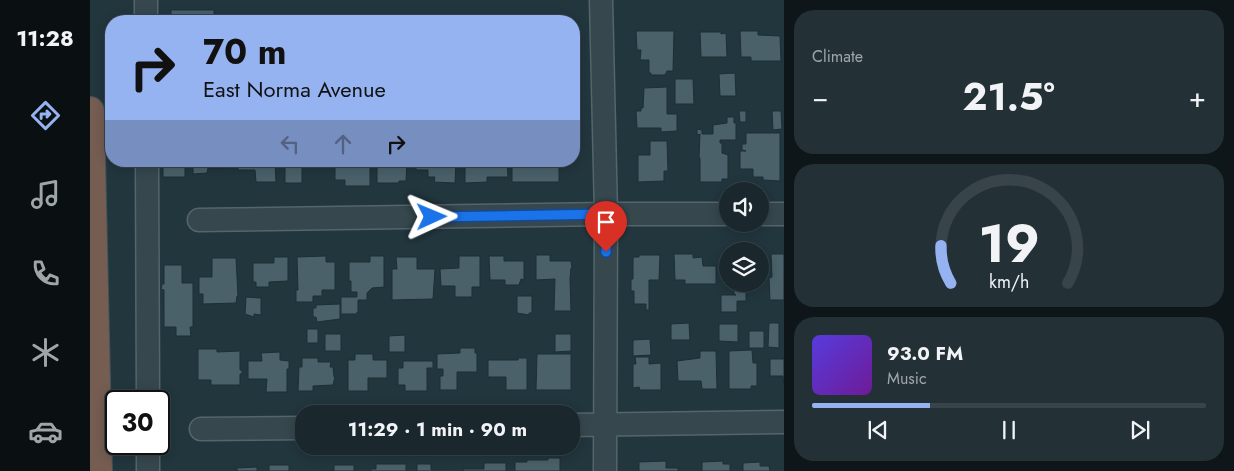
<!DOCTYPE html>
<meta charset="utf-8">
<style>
:root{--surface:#1a282e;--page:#233036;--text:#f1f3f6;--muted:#9fa6aa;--line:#38444a;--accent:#95b2f1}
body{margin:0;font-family:Jost,sans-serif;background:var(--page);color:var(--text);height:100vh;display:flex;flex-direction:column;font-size:19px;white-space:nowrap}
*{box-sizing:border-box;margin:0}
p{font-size:16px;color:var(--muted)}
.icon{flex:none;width:28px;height:28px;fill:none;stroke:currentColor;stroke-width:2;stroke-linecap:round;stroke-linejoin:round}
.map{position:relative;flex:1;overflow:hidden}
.details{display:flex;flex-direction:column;gap:10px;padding:10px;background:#0e1619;width:450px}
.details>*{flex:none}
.banner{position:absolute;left:15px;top:15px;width:475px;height:152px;border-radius:20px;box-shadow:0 2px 12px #0003,0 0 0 1px var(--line);background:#95b2f1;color:#111;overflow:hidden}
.controls{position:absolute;left:629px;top:182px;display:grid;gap:10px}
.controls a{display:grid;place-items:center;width:50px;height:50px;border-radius:50%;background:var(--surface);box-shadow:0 2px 12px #0003,0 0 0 1px var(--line);font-size:25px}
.speed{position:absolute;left:15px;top:390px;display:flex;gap:10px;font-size:25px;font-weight:700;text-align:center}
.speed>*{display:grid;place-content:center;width:65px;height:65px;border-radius:50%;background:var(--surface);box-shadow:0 2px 12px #0003,0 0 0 1px var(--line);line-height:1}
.speed .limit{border:2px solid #111;border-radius:8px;background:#fff;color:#111}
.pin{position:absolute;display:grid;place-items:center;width:42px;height:42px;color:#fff;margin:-51px -21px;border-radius:50% 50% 50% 0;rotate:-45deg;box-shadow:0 0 5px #0007}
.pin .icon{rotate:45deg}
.me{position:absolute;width:55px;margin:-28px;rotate:89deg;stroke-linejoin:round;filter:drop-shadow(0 0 4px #0008)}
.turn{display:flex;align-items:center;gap:18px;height:105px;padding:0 15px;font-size:22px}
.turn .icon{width:65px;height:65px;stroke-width:2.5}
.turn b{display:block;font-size:35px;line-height:42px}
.lanes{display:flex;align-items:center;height:48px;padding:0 15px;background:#0003;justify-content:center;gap:25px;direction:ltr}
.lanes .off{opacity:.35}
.big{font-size:38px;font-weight:700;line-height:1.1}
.details .tile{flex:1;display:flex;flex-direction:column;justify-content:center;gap:8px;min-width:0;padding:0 18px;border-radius:20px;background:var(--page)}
.details .dial{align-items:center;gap:0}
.dial svg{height:130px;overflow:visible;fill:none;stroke:var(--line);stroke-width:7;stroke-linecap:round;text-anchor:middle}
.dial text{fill:var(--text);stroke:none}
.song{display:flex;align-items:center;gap:15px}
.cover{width:60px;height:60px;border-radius:8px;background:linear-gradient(135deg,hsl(250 70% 55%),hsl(280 70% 35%))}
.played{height:5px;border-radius:2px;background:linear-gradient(90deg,var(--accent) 30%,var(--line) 30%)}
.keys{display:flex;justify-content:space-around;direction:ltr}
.heat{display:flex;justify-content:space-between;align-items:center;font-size:28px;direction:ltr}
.trip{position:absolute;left:205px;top:405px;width:285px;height:50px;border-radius:20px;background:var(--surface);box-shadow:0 2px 12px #0003,0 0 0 1px var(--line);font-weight:700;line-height:50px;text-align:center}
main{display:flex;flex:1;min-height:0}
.menu{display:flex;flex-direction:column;width:90px;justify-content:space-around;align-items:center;background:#0a1012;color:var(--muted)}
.menu .icon{width:35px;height:35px}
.menu .active{color:var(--accent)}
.menu b{font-size:22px;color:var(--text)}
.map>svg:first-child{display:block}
.building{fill:#4a616a;stroke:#1d2e35}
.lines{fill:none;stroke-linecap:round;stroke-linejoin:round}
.minor-casing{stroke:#54656c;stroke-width:25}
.highway-casing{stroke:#415259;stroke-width:30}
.minor{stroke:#36474e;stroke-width:22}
.highway{stroke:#755d52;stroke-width:28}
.route-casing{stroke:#114b97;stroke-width:12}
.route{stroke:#1a73e8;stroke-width:9}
</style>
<main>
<nav class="menu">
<b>11:28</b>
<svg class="icon active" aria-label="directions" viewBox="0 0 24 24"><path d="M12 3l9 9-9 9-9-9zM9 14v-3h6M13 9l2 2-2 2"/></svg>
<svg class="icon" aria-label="music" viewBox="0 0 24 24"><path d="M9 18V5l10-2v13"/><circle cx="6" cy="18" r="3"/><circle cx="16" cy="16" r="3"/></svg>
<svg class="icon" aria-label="phone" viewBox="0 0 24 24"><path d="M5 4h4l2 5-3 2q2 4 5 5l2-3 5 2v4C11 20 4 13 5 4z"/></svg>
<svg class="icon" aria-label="climate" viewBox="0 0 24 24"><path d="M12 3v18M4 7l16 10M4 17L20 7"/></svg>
<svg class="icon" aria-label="car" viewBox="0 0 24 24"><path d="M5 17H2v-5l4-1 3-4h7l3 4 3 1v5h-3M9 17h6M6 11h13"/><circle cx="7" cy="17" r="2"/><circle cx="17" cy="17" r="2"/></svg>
</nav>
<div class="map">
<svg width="694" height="471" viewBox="0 0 694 471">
<rect width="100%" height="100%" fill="#22363e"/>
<!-- building -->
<path class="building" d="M81,10H124V21H81Z
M546,31H584L583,71H577L575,75H561V73H559V60H550L551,50H547Z
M650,31H668V35L690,36L691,61H661V57H651Z
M610,32H631V34L636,33L637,57H611Z
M645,73L646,96H630L629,74Z
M585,79H603L604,104H585Z
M577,87V114H587V131L571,132V128H547L546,111H551V108H553L554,88Z
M649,111H656V122H650Z
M682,111H691L692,129L683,130Z
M637,117H644V123H646V140H630V143H632V153L638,155V179H632V182H610V158H609L610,134L607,135V129L612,130V134H623V125L637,123Z
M656,133H690V181L673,180V177H663V169H650V151H656L652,150V144H656Z
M560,141H577L578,171H574V181L548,182V155H560Z
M73,161H98V167H95V177H73Z
M103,161H138V168H118L117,173L103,174Z
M148,161H185L186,182H166L165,170H148Z
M198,161H232V165H212V183H195V165L198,164Z
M245,161H280V186H255V180H245Z
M287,161H317L316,181H309V183H287Z
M326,161H366L365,183L344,182L345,177H338V170H326Z
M371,161H417L418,177H397V182L375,183V162Z
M450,161H469V182H422V165H450Z
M584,254H603V258L612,257L613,266H626V284H595V280H585Z
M681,254H694V300H680L679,278L682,277Z
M446,255H460V261H481L482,268H481L480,279L481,311H464L465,279L446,280Z
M549,255H570L569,280H559V310H556V304H544V291H541V279H543V257H549Z
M236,256V262H245V290H232V296H223V302H206V290H208L207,257Z
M280,256H294V287L282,288L277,293V300H268V312H267V314H251V297H267V292H261V281H259V262H280Z
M369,256H390V287H382V297H365V286H351L350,269L369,268Z
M399,256H414V261H434V280L431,279L429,285H415V280H400Z
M184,257H198V281L179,282V287H166V282H163V263H184Z
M306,257H327V269H345L343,299L302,300V269H307Z
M122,258H146L148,296H147L146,303L113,304V294H109V277H122Z
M74,265H92V283H103V327H100L101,336H86V327H74V290L71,289L72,284H74Z
M644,284H666V288H656V301H647V312H631V295H646L644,294Z
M427,296H442V313H439V315L427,313Z
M156,297L171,298V315L164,314V317L155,314Z
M250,304V319L227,322L226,317H223V308H226V305Z
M599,323L600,340H581V324Z
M679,323H689V348L678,347Z
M629,324H648V342L629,341Z
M217,329H228V343H217Z
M659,331H674V348H659Z
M235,334H251V351H235Z
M465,334H481V351L465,352Z
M315,335V352H299V336Z
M560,339L561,355L543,356V340Z
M370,348H385V353H387V372H367V390H350V376H353V369H347V354L370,353Z
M108,349H127V352L150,351V370H152V374H150V385H121V380H108Z
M662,350L663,363H667V386H661V389H639V351Z
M610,351H626L627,389H612L611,381H588L587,361L610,358Z
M190,352V360L199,361V369H197V392H176L177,379H158V361H172L171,353Z
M265,354H283V360H297V378H278V391H258V360H265Z
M447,354H481V390H446Z
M545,357H559V364L571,363V390H550L549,387L543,388V364H546Z
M212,358H228V362H241L240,367H243L244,377H245L243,385L223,386V391H208L209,367H212Z
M428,358H437V390H416V377H398V360H428Z
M680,359H694V385L693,376H680Z
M313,361H343V368H337V391H315V385H308V368H313Z
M458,458H470V471H425V462H437V460H458Z
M576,461V468H588V471H549V462Z
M633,461V464H640V471H612V462Z
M670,462V466H679L680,471H653V463Z
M394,463H416V471H374L373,469H394Z
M286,464H316V471H281V469H286Z
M327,464H341V470H362V471H327Z
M179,465H199V471H179Z
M244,465H264V471H229H244Z
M167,467V471H147V468Z"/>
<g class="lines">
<defs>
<path id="minor" d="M56,0V21
M511,0L516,214L515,471
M57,161L58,401
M670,214H694
M109,220L516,214H638
M481,425L694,422
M111,429L214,428
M58,444V471"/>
<path id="highway" d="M0,111L8,471"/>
</defs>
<!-- minor casing -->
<use href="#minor" class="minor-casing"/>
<!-- highway casing -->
<use href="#highway" class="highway-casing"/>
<!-- minor -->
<use href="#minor" class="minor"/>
<!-- highway -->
<use href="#highway" class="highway"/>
</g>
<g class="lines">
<defs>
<path id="route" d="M342,217L516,214V252"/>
</defs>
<!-- route casing -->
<use href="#route" class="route-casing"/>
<!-- route -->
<use href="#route" class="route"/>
</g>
</svg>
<div class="controls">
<a><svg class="icon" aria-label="sound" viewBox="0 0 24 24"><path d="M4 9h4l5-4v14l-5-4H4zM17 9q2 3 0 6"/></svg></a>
<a><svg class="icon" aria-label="layers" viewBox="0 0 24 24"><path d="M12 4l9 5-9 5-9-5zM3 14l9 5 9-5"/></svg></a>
</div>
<div class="speed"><div class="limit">30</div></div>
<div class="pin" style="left:516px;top:252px;background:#d93025"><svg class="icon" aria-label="arrive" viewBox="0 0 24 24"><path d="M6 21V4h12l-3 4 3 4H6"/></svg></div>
<svg class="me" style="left:342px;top:217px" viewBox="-20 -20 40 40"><path d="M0-17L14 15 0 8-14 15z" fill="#1a73e8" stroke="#fff" stroke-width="4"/></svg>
<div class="trip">11:29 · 1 min · 90 m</div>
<div class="banner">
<div class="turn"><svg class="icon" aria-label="right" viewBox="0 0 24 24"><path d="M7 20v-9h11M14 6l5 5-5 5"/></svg><div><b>70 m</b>East Norma Avenue</div></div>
<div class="lanes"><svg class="icon off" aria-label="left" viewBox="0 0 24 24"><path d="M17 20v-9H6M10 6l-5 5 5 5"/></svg><svg class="icon off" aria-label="ahead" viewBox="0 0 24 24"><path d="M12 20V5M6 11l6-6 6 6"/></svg><svg class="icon" aria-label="right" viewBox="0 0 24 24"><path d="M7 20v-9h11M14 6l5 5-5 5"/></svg></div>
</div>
</div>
<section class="details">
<div class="tile"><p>Climate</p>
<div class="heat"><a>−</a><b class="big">21.5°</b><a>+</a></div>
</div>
<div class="tile dial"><svg viewBox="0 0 100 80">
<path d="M14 69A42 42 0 1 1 86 69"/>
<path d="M14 69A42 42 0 0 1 8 46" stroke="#95b2f1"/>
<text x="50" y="56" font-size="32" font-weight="700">19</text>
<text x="50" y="72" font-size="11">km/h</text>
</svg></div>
<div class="tile">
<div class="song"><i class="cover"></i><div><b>93.0 FM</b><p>Music</p></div></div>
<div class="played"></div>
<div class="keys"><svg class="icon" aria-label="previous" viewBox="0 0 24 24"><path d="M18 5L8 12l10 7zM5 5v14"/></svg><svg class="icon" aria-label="pause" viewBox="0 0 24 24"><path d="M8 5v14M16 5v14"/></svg><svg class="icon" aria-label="next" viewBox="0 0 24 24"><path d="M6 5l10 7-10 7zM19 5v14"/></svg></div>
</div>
</section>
</main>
